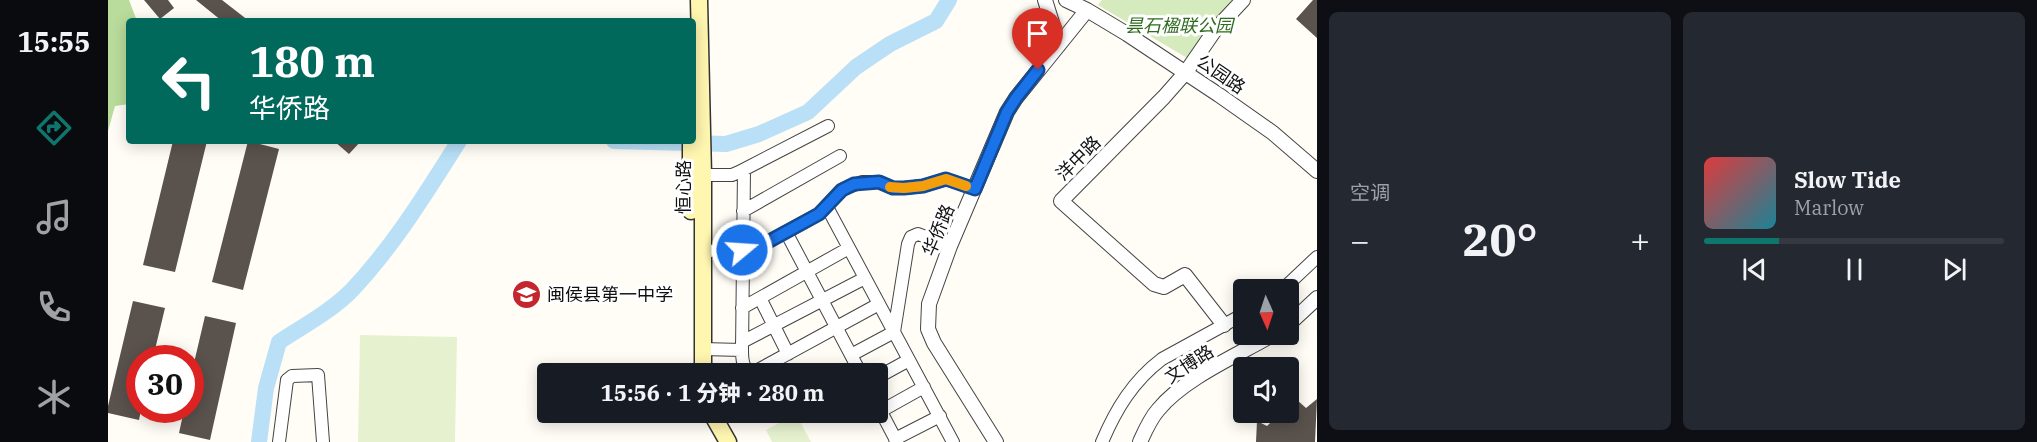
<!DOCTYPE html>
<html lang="zh">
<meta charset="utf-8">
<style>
:root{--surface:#171b24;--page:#242831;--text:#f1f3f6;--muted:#9ea1a6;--line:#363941;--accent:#0f766e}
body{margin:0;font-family:"IBM Plex Serif","Noto Sans SC",serif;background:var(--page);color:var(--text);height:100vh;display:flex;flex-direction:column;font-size:22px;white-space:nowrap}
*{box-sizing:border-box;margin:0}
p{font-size:20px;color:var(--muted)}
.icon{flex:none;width:33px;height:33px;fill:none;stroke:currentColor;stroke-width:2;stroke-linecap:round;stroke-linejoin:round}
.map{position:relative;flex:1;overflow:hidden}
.sheet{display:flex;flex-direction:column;gap:12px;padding:12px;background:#0d0f14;width:720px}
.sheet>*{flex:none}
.hud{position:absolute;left:18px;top:18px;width:570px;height:126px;border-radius:6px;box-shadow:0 3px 15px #0003;background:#00695c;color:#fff;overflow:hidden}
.needle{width:39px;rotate:177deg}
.tools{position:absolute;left:1125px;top:279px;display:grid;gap:12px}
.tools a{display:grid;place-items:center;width:66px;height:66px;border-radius:6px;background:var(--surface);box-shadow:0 3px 15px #0003;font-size:30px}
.speed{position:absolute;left:18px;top:345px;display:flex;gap:12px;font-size:30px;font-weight:700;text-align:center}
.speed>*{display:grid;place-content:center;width:78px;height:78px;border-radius:50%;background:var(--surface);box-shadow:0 3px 15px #0003;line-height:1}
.speed .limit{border:9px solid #d22;background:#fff;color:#111}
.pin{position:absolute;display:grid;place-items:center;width:51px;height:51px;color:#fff;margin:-62px -26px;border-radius:50% 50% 50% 0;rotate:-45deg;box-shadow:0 0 6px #0007}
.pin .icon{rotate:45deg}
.me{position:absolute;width:66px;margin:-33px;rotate:72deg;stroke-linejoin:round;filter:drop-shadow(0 0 4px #0008)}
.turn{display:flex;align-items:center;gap:21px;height:126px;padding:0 24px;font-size:27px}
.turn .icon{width:78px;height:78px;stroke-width:2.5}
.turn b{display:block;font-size:42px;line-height:51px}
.big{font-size:45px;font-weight:800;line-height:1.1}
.sheet .card{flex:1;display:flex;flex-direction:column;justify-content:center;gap:9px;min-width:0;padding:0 21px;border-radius:9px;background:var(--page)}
.song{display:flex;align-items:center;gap:18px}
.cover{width:72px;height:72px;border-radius:9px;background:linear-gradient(135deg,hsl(0 70% 55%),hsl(190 70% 35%))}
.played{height:6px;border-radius:3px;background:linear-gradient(90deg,var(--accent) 25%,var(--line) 25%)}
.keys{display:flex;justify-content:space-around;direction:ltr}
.heat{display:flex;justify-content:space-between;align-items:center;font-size:33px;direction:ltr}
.sheet .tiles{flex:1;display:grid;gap:12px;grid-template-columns:repeat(2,1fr)}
.trip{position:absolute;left:429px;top:363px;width:351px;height:60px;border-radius:6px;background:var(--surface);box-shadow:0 3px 15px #0003;font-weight:800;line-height:60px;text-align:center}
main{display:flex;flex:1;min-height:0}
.tabs{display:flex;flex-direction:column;width:108px;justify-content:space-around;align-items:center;background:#090b0e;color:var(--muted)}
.tabs .icon{width:42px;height:42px}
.tabs .selected{color:var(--accent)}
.tabs b{font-size:27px;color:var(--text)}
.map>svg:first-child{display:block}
.green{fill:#d5ebbd}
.forest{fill:#b9dc9c}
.pitch{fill:#e6f2cf}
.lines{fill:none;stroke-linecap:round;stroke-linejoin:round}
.river{stroke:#b9e0f7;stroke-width:16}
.building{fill:#5a524d}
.minor-casing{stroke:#444;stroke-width:14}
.tertiary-casing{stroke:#444;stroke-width:16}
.secondary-casing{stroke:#333;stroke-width:19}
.minor{stroke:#fff;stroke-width:12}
.tertiary{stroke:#fff;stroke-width:14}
.secondary{stroke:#fff6b0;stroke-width:16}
.route-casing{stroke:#114b97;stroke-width:15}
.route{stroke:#1a73e8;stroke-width:10}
.slow{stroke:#f59e0b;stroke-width:10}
.labels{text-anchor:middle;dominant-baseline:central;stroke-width:6;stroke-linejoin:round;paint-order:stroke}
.park-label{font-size:18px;font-style:italic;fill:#2f6b1f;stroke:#fff}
.street-label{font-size:18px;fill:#111;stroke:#fff}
.poi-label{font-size:18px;fill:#111;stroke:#fff;text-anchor:start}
</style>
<main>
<nav class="tabs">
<b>15:55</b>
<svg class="icon selected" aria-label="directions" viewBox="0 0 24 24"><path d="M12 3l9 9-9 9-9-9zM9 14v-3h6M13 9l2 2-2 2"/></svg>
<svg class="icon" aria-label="music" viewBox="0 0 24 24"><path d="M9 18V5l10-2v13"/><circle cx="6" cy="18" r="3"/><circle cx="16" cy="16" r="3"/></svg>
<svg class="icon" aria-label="phone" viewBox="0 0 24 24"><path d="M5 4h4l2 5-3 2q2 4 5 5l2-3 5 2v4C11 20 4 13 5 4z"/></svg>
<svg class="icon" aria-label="climate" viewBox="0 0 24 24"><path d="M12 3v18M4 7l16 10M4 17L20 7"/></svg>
</nav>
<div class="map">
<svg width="1209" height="442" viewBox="0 0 1209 442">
<rect width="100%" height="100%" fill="#fffdf5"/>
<!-- green -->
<path class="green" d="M994,0H1127L1079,58L990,5Z"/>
<!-- forest -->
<path class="forest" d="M0,0H21L29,21H21V104L7,106L0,131Z"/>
<!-- pitch -->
<path class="pitch" d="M252,335L349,337L347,442H250Z
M688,414L703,442H664L658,430Z"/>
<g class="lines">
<!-- river -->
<path class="river" d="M506,141L618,144L651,134L700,112L748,67L782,44L828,21L841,0
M151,442L158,388L171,342C195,326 222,312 243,291C285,247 318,193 351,141"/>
</g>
<!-- building -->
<path class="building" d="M36,0H60L66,8L52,19Z
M88,0H114L141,21H114Z
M1205,0H1209V38L1188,19Z
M65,141H99L67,272L35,265Z
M140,141L171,149L135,290L104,282Z
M226,141H253L241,154Z
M25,301L57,308L45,358H32V410H33L31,420L0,413V406Z
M97,316L128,323L102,440L71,433L76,410H82V380Z
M1209,399L1207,442H1148L1149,421L1159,426L1174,412H1180V407L1189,400L1198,408Z"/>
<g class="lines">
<defs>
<path id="minor" d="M636,170L634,350C634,362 635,374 650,370L771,304
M595,175H624L631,172L720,126
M719,207L845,442
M635,211L732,156
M678,232L753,374
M594,251L645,250L711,214L733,190L754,182H771L785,188H796L815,186L838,179L867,189
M1174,290L1209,257
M652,298L680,354
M634,308L741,248
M634,342L757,278
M594,349L634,350
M743,355L786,332L800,244L803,237L810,234L842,246
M770,377L801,360
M770,406L789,442
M773,411L816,387
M787,439L832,416
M171,442L179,380L184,376L210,375L215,442
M994,442C1008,409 1025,381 1054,359L1136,314"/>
<path id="tertiary" d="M937,0L951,45
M958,0L979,10L1019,34L1111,95L1165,133L1209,171
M1116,325L1077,275L1056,287L1046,284L953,201L1056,97L1078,72L1107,30L1135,0
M1180,325L1209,298
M888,442L826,343L820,329L821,304L842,246L899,112L908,98L979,10
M1032,442C1037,431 1042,419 1050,410C1076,378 1130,355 1166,334"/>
<path id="secondary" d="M591,0L595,175V374
M583,143V211
M603,412L620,442"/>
</defs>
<!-- minor casing -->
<use href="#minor" class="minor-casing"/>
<!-- tertiary casing -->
<use href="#tertiary" class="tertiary-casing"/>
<!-- secondary casing -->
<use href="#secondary" class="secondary-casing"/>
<!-- minor -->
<use href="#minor" class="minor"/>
<!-- tertiary -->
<use href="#tertiary" class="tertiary"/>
<!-- secondary -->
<use href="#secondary" class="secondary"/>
</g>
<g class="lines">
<defs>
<path id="route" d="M634,250H645L711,214L734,190L746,184L771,182L785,188H796L815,186L838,179L867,189L899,112L908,98L930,70"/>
</defs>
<!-- route casing -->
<use href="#route" class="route-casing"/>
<!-- route -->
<use href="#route" class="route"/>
<!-- slow -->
<path class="slow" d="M782,187L796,188L815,186L838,179L858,186"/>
</g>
<!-- icons -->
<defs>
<symbol id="school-disc" viewBox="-11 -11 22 22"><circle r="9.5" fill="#c4262e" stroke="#fff"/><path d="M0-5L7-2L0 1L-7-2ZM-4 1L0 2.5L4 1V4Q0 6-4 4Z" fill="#fff"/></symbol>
</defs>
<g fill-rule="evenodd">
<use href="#school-disc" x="402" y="278" width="33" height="33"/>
</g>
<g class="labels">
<!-- park labels -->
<g class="park-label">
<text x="1071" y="25">昙石楹联公园</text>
</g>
<!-- street labels -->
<g class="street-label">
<text transform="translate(1113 74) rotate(34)">公园路</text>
<text transform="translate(970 158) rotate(-45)">洋中路</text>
<text transform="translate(575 187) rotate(-90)">恒心路</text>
<text transform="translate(830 230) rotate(-67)">华侨路</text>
<text transform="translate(1081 364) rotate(-33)">文博路</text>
</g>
<!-- poi labels -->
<g class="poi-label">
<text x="439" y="294">闽侯县第一中学</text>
</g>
</g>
</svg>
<div class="tools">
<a><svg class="needle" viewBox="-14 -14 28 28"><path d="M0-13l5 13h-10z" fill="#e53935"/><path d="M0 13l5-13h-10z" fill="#9ea1a6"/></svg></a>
<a><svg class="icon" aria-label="sound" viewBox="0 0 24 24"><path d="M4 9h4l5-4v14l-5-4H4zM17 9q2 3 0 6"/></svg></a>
</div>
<div class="speed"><div class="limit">30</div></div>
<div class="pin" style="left:930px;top:70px;background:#d93025"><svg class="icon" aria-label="arrive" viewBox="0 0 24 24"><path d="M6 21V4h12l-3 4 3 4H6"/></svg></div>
<svg class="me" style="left:634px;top:250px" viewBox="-20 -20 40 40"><circle r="17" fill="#1a73e8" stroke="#fff" stroke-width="3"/><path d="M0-11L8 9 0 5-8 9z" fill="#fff"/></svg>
<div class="trip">15:56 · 1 分钟 · 280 m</div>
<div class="hud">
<div class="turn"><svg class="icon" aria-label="left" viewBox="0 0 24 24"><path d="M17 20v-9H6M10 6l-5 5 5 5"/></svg><div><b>180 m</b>华侨路</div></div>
</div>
</div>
<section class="sheet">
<div class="tiles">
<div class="card"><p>空调</p>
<div class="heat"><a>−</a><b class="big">20°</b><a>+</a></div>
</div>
<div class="card">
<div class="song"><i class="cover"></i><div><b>Slow Tide</b><p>Marlow</p></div></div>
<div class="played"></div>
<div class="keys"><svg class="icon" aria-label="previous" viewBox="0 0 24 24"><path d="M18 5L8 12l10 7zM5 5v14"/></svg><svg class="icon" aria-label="pause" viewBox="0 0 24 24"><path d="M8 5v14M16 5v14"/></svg><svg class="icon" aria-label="next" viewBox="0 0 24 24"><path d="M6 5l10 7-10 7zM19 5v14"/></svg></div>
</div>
</div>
</section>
</main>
